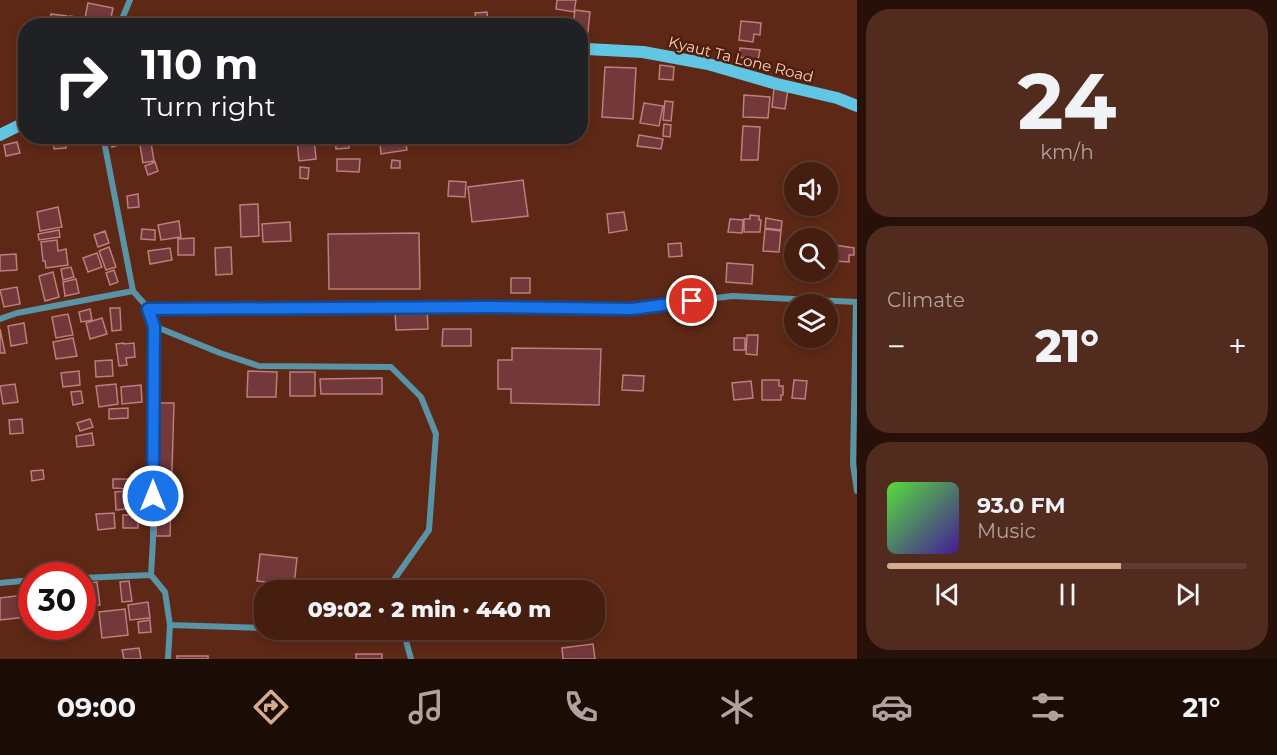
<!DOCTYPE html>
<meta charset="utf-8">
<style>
:root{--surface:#461e10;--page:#502b1e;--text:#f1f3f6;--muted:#b0a29f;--line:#5e3c30;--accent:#d6ab8b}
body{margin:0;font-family:Montserrat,sans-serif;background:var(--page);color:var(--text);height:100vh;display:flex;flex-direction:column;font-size:22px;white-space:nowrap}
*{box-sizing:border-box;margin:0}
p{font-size:20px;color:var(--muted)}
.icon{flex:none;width:33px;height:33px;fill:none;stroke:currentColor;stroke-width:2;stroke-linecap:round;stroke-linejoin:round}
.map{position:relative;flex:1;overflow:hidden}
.sheet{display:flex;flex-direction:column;gap:9px;padding:9px;background:#261009;width:420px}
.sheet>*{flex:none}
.top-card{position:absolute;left:18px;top:18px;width:570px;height:126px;border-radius:24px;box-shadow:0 3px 9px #0003,0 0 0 2px var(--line);background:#202124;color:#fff;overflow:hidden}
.controls{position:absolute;left:784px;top:162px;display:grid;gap:12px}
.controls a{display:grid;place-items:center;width:54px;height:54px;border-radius:50%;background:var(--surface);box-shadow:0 3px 9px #0003,0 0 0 2px var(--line);font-size:30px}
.speed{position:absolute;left:18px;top:562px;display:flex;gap:12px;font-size:30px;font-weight:700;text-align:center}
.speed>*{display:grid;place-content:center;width:78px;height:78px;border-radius:50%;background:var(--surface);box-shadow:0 3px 9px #0003,0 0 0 2px var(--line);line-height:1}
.speed .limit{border:9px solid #d22;background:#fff;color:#111}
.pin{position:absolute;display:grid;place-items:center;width:51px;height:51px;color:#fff;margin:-26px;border:3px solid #fff;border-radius:50%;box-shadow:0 2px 6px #0007}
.me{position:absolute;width:66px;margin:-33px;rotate:0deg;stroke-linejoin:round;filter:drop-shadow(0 0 4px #0008)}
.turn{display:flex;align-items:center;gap:21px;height:126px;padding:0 24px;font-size:27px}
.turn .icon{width:78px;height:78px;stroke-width:2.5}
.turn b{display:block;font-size:42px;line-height:51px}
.big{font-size:45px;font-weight:800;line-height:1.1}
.sheet .card{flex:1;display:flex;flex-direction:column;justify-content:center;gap:9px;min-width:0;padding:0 21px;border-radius:24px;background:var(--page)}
.sheet .dial{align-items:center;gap:0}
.dial b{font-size:78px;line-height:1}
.song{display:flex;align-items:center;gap:18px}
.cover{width:72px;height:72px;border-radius:9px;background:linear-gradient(135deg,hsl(110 70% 55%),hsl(260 70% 35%))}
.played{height:6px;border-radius:3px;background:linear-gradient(90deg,var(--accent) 65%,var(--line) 65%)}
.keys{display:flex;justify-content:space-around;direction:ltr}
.heat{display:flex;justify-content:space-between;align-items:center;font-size:33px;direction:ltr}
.trip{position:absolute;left:254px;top:580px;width:351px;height:60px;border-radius:24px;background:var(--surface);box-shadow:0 3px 9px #0003,0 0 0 2px var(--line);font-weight:800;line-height:60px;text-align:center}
.tab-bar{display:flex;height:96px;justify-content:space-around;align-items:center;background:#1c0c06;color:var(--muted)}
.tab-bar .icon{width:42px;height:42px}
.tab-bar .selected{color:var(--accent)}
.tab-bar b{font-size:27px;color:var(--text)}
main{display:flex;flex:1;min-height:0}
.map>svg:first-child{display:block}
.building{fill:#72383a;stroke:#bf7d7d;stroke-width:1.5}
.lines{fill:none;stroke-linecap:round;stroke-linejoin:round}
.street{stroke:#5894a6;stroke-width:6}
.secondary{stroke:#60c6e3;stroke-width:12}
.route-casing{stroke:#114b97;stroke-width:15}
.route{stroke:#1a73e8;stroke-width:10}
.labels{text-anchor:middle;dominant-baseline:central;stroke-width:5;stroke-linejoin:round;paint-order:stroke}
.street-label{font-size:15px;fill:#f4d2c7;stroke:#511e0b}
</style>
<main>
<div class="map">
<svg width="857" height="659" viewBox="0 0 857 659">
<rect width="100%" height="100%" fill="#5d2816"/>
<!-- building -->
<path class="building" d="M557,0H576L574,12L556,9Z
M88,3L113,8L110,23L85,18Z
M575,10L590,12L588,32L580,31V26H573Z
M487,12L488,24L476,25L475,13Z
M51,14L67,16L66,26H50Z
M70,16L82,18L81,26H69Z
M143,17L187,18L186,22H189V26H142Z
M741,21L761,23L760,35L754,34L753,42L739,40Z
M740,48L760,50L758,60L739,57Z
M660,65L674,67L673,80L659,79Z
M605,67L636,68L633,119L602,117Z
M774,88L788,90L785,109L772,107Z
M744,95L770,97L768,118L743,117Z
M665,101L673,102L671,121L663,120Z
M644,103L663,106L659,126L640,123Z
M664,124L671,125L670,137L663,136Z
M743,126L760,127L758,160H741Z
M639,135L663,139L661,149L637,146Z
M53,136H64L66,148L54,149Z
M109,136H135L136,140L112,147Z
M335,136H348L349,148L336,149Z
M314,138L316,159L299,161L297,140Z
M405,139L407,150L381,154L380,143Z
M17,142L20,153L6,156L4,145Z
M151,143L154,161L143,163L140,145Z
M337,159H360L359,172L337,171Z
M392,160L400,161V168H391Z
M155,162L158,171L148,175L145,166Z
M300,167L309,168L308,179L300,178Z
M523,180L528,216L472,222L468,187Z
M449,181L466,182L465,197L448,196Z
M138,194L139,207L128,208L127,196Z
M258,204L259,236L241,237L240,205Z
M58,207L62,227L40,231L37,212Z
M624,212L627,230L609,233L607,214Z
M750,215L759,216V220H761L760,232H744V219H750Z
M766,218L782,221L781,230L765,228Z
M730,219L743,220L742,233L728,232Z
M179,221L181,237L161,240L158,225Z
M290,222L291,241L263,242L262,224Z
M142,229L155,230V240L141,239Z
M765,229L781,231L779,252L763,251Z
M59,230L60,237L39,240L38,234Z
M105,231L109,243L98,247L94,235Z
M419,233L420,289H329L328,234Z
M194,238V255H178V239Z
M57,240L58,251L66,249L68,265L46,268L45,261H43L41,242Z
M681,243L682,256L669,257L668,244Z
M835,245L854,248V255H849V262L834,261Z
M109,247L116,267L106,270L99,251Z
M231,247L232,274L216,275L215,248Z
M170,248L172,260L150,264L148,251Z
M97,253L102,267L88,272L83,258Z
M16,254L17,270L0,271V255Z
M727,263L753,265L752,284L726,282Z
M71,267L74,277L63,280L61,269Z
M114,270L118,282L110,285L106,273Z
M53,272L59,297L45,301L39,276Z
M511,278H530V293H511Z
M76,279L79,293L65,296L63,282Z
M17,287L20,304L4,307L0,290Z
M110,308H120L121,330L112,331Z
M427,308L428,329L396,330L395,310Z
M90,309L92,320L81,322L79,312Z
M68,314L73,335L56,338L52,317Z
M102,318L107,334L90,339L86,323Z
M24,323L27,343L11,346L8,326Z
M0,329L5,353H0Z
M443,329H471V346H442Z
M747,335H758L757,355L746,354Z
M73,338L77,356L56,359L53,342Z
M734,338H745V350H734Z
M124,343V344L134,343L135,357L126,358L127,365L119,366L116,344Z
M512,348L601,349L599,405L511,403V389H498V360H512Z
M112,360L113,376L96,377L95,361Z
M79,371L80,385L63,387L61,373Z
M248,371L277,372L276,397H247Z
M290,372H315V396H290Z
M623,375L644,376L643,391L622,390Z
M382,378V394H321L320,379Z
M762,380H779V386H783V395H781V400H762Z
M794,380L807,381L805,399L792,398Z
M751,381L753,398L734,400L732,383Z
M15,384L18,402L3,404L0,386Z
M116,384L118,404L99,407L96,386Z
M141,385L142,402L122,404L121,387Z
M81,391L83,403L73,405L71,392Z
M159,403H174L170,536H156Z
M128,408V418L109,419V409Z
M22,419L23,433L10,434L9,420Z
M90,419L93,427L80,431L77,423Z
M92,433L94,445L77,447L76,436Z
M43,470L44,479L32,481L31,471Z
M113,479H132V489L113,488Z
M126,491L127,509L116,510L115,492Z
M114,513L115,528L98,530L96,514Z
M123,515H138V528H123Z
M260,554L297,558L294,585L257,581Z
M129,581L132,601L122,602L120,582Z
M97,582L100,605L82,608V584Z
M23,595L26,617L0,620V598Z
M148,602L150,618L130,620L128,605Z
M125,609L128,635L102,638L99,612Z
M150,620L151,632L139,633L138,622Z
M593,644L595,659H563L562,648Z
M139,648L141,659H124L122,650Z
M356,654H382V659H356Z
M177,656H208V659H177Z"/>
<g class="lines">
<!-- street -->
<path class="street" d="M119,26L130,0
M133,291L149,309L154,326L153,540L151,575L165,592L170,625L168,659
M856,302L853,464L857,491
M149,309L491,307L632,309L732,296L857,302
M0,319L17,313L133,291L103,136
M154,326L220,353L259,366L391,367L421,397L436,434L429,530L386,591
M82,578L151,575
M0,583L32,580
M170,625L264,628
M324,630H337
M403,630L411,659"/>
<!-- secondary -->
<path class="secondary" d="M580,50L587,49L643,52L708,64L777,84L837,98L857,106
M0,135L26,122"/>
</g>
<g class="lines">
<defs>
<path id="route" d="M153,496L154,326L148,309L491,307L632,309L692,301"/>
</defs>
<!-- route casing -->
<use href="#route" class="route-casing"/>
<!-- route -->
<use href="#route" class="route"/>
</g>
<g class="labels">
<!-- street labels -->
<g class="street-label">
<text transform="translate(741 59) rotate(14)">Kyaut Ta Lone Road</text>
</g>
</g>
</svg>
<div class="controls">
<a><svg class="icon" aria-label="sound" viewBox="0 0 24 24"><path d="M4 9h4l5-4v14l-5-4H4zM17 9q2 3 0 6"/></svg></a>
<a><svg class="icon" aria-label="search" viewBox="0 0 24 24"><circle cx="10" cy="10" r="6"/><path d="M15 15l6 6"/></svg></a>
<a><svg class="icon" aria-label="layers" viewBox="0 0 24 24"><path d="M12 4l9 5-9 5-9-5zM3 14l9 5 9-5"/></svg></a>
</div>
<div class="speed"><div class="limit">30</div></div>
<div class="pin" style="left:692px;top:301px;background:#d93025"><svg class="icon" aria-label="arrive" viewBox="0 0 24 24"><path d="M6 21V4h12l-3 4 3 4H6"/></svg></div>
<svg class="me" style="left:153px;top:496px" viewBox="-20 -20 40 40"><circle r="17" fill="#1a73e8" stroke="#fff" stroke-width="3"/><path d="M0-11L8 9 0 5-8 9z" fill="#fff"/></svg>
<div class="trip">09:02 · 2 min · 440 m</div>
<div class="top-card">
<div class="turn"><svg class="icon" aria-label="right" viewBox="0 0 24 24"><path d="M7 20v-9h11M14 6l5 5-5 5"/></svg><div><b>110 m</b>Turn right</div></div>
</div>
</div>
<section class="sheet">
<div class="card dial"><b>24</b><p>km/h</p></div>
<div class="card"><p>Climate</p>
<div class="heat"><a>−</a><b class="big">21°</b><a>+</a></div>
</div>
<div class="card">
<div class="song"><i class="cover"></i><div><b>93.0 FM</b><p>Music</p></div></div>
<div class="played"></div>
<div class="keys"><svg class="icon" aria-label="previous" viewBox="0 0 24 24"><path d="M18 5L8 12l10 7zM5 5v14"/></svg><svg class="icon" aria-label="pause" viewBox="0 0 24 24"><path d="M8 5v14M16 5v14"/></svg><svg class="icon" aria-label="next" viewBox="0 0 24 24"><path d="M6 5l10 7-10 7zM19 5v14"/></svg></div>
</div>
</section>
</main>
<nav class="tab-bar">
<b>09:00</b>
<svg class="icon selected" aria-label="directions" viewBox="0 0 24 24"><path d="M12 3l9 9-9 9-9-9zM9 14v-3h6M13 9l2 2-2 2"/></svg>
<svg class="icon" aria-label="music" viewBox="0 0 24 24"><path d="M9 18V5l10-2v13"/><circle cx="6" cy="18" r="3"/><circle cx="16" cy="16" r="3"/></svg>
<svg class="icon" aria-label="phone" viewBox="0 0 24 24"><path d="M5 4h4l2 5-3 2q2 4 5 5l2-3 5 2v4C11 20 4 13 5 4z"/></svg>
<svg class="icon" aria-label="climate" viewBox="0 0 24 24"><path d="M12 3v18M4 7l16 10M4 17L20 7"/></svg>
<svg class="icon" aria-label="car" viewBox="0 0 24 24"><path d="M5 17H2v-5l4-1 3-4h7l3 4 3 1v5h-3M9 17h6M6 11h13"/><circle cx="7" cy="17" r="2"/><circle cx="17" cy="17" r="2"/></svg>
<svg class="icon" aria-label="filters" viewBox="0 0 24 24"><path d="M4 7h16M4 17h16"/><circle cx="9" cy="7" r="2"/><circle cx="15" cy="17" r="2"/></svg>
<b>21°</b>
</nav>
